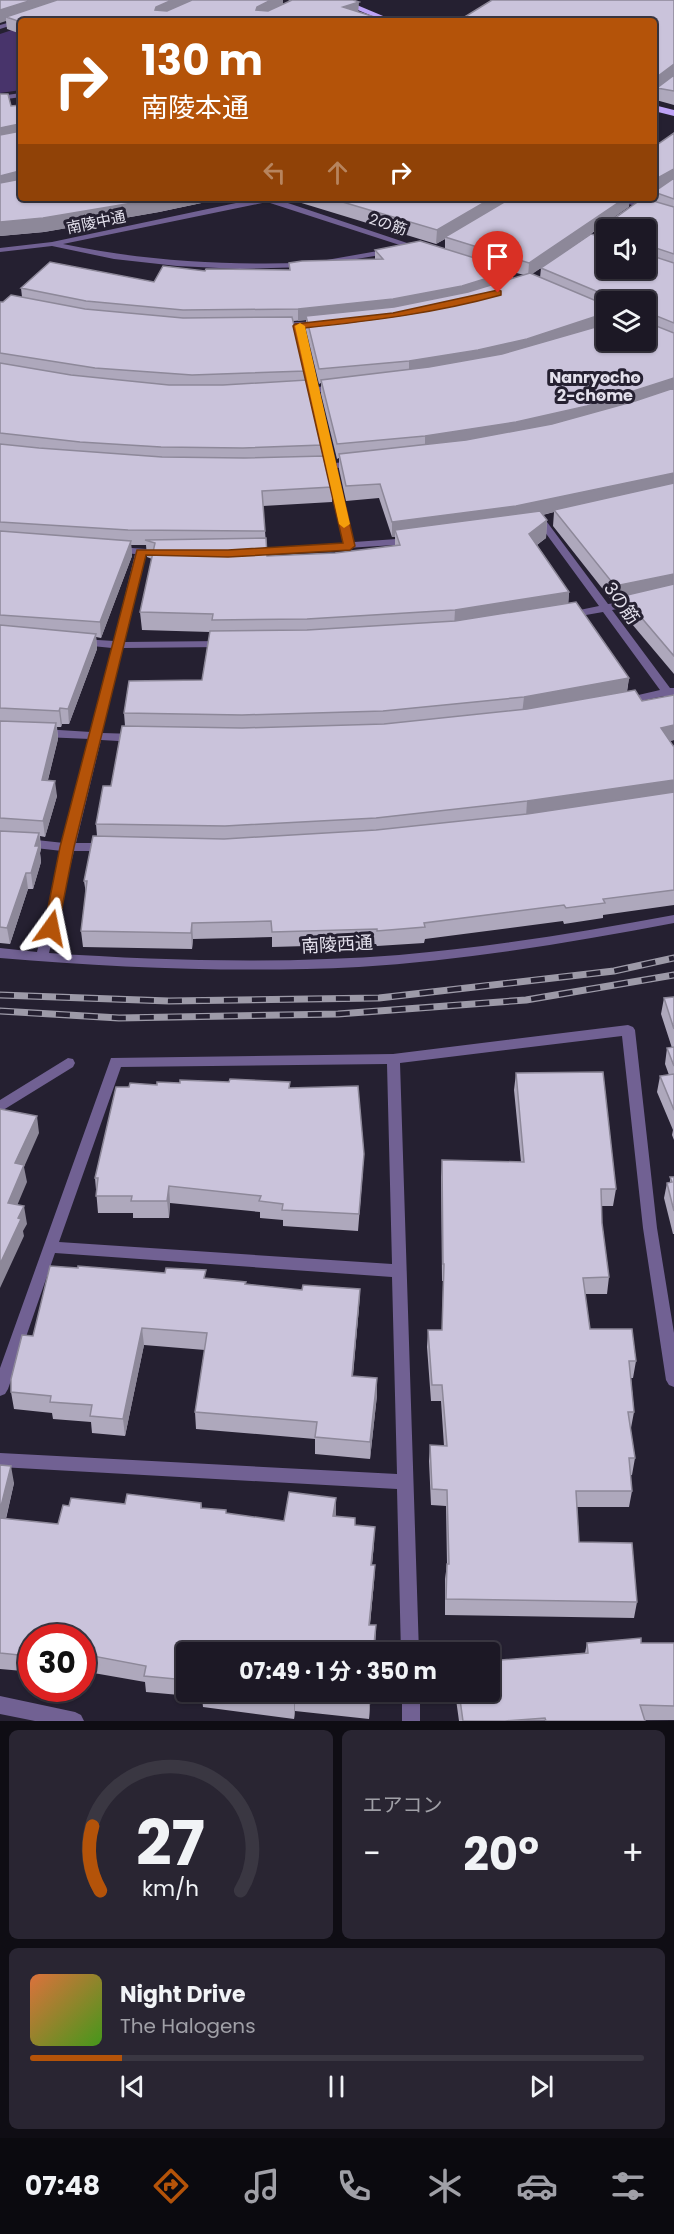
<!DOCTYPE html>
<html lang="ja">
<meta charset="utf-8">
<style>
:root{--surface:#1c1825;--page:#292532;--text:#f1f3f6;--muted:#a0a0a7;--line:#3a3742;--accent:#b45309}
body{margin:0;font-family:Poppins,"Noto Sans JP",sans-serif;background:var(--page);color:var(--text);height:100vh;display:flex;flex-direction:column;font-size:22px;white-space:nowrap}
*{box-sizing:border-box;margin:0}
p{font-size:20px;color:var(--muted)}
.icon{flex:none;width:33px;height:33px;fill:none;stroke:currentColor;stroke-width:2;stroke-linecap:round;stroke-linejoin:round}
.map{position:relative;height:1721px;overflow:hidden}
.side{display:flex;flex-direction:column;gap:9px;padding:9px;background:#0f0d14;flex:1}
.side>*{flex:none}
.hud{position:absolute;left:18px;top:18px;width:639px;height:183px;border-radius:6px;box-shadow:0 2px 4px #0004,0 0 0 2px var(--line);background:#b45309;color:#fff;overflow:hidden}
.tools{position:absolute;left:596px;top:219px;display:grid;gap:12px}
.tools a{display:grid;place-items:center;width:60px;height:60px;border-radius:6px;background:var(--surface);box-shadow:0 2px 4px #0004,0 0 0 2px var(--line);font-size:30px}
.speed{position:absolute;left:18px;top:1624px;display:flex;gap:12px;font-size:30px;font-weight:700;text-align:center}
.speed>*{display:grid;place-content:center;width:78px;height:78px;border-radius:50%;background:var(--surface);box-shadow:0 2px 4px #0004,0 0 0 2px var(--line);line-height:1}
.speed .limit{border:9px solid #d22;background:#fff;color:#111}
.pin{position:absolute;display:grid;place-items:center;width:51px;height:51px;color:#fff;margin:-62px -26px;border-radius:50% 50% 50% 0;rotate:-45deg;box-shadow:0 0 6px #0007}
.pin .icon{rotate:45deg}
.me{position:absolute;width:66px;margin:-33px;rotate:12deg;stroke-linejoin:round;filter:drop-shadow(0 0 4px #0008)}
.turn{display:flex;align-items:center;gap:21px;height:126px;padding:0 24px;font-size:27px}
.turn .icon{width:78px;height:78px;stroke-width:2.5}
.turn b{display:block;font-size:42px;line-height:51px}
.lanes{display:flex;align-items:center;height:57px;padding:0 24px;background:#0003;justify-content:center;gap:30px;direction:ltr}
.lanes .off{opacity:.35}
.big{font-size:45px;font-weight:700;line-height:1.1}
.side .widget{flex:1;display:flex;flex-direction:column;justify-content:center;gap:9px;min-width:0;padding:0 21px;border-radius:9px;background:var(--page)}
.side .dial{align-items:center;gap:0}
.dial svg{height:156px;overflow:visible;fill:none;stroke:var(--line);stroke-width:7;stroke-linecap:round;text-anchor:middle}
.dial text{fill:var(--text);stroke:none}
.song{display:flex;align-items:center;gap:18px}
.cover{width:72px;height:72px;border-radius:9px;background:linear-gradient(135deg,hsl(20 70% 55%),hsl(100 70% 35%))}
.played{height:6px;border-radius:3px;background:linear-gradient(90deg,var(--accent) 15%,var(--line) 15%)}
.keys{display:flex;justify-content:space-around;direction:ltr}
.heat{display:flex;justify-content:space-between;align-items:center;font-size:33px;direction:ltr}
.side .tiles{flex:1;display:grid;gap:9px;grid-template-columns:1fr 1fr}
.widget:last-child{grid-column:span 2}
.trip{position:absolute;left:176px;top:1642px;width:324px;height:60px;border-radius:6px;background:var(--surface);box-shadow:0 2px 4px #0004,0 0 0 2px var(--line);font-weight:700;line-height:60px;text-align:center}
.dock{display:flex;height:96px;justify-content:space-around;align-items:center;background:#0b0a0f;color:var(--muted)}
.dock .icon{width:42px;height:42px}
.dock .selected{color:var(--accent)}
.dock b{font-size:27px;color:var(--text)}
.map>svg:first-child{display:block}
.green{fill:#48346b}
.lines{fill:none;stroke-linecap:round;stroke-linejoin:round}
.minor{fill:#716193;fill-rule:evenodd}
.tertiary{fill:#716193;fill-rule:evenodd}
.primary{fill:#bea3f6;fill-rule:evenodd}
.rail-casing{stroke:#9d9aa8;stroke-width:7}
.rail{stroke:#252031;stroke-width:4.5;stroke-dasharray:14;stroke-linecap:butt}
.wall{fill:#aea8bc;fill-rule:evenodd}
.shaded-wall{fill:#8d8899}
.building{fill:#cac3db;stroke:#8d8899;stroke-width:1.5}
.route{fill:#b45309;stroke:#753606;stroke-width:1.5}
.slow{fill:#f59e0b}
.labels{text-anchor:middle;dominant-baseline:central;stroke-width:6;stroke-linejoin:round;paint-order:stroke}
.far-street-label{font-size:15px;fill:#e4e1ed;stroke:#252031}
.far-neighbourhood-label{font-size:16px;font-weight:bold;fill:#e4e1ed;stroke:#252031}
.street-label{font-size:18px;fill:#e4e1ed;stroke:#252031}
</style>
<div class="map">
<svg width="674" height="1721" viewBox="0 0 674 1721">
<rect width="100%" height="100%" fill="#252031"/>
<!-- green -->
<path class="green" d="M21,27V90L0,93V34Z"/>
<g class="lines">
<!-- minor -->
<path class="minor" d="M22,19L25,21L0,29V25Z
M674,78V84L654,99V93Z
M21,93V97L0,100V96Z
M259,198H273L422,248L415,250L267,202L63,244C143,261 222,265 303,263L307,265L306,267L240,269L177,266L114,259L52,246L0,252V248L52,242Z
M612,198H624L674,215V220Z
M389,249H392V253L321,265L317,263L321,261Z
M321,321L325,324L324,326L303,327L317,387L336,385L341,388L336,391L318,392L335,463L354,461L359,464L354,467L336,468L354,542L411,538L416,541L411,544L248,554V550L252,549L344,543L327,469L312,470L307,467L312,464L326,463L309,393L293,394L288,391L293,388L308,387L294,328L278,329L274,326L278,323Z
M544,521L547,522L608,604L641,600L642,602L641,604L612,610L670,688H674V705L670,704L664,696L625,704L621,703L620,701L621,699L660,690L603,612L569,618L564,615L565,613L599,606L539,524Z
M117,547L162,550L167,553L162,556L145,555L124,642L223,641L228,644L223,647L123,648L102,733L136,734L142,738L136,742L101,740L76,843H106L112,847L106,851H74L49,953C166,961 283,964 399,955C492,947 583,932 674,915V923C570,943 465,960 359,967C239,973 119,968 0,958V948L37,952L62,851L0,844V836L64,843L90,739L43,737L37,733L43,729L91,732L112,648L82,645L77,642L82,639L114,641L135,554L113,552L112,550Z
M628,1025L633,1027L635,1030L657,1228L674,1333V1387L669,1385L666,1380L643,1228L622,1036L400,1063L419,1653H401L397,1489L0,1467V1453L397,1474L392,1277L55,1253L8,1389L5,1394L0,1396V1368L111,1058L393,1054ZM387,1064L392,1264L59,1242L121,1067Z
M68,1058L73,1059L75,1063L73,1067L0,1112V1100Z
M402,1692H420V1721H402Z"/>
<!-- tertiary -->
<path class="tertiary" d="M0,1696L75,1712L81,1715L84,1721H35L0,1714Z"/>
<!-- primary -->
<path class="primary" d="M334,0H345L395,21H384Z
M654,105L674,110V116L654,111Z"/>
<defs>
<path id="rail" d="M0,995L169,1001L379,998L614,971L674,958
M0,1011L119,1018L338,1014L526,1000L674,975"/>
</defs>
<!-- rail casing -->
<use href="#rail" class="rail-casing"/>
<!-- rail -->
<use href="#rail" class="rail"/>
</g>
<!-- wall -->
<path class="wall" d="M0,0H283V4L290,1L288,0H353L21,21V34L7,29L6,21Z
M674,0V105L656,100L657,88L654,90V21Z
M21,105V198H225L159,212L44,232L0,236L11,106Z
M674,133V674L621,611L623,600L613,602L553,526L554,512L543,515L547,520L546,538L537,545L569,592L568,604L629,678L627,692L642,701L674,695V740L670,741L674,747V905L603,915V918L564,924L563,921L425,939L424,943L377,946L376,944L272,947V937L193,939L192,949L83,947L81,931L86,894L84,881L97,836L96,824L111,786L125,726L124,713L202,680L210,632L142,630L140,612L152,559L147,557L146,545H131L132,556L101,638L96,637L97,649L69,724H62L61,727H57L58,739L48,780L57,796L45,837L40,836L41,849L40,853L41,862L33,889H28L10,944L0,943V302H3L22,297L21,288L154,282L205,271L289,270L375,259V250L445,248V239L436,244L285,198H645V199L653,201V198H654V147ZM630,198L639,201L613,218ZM601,227L600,228L599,236L561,254ZM606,230H645L606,268ZM541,268L540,278L531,274ZM513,272L524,275L513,279ZM606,302H645L606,340ZM306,320V330L319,384L321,383V394L337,459L339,458V469L346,501L379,498L392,537H395V546L335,553L267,556L263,506L332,502V487L322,456V445L305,380V371L293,321Z
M674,997V1140L672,1135L673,1130L657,1092L660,1076L669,1075L665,1064L667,1048H672L661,1014L664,998Z
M516,1073L616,1189L613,1206H602V1223L609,1277L607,1294H585L590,1329L636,1361L633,1378H631L634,1412L631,1428H630L635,1458L632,1475H630L632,1491L629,1507H577L579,1542L637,1602L634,1618L445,1615V1579L447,1564L446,1506L431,1505L429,1461L430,1445L444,1446L441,1401H431L427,1347L428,1330H442L443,1281H442L441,1177L442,1160L521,1162L514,1090Z
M290,1082V1088L363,1170L358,1231L283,1226V1220L260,1218V1212L170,1203L169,1218H133V1213H98L95,1178L129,1087L180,1083Z
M670,1177H674V1234H673L664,1198L667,1183L670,1182Z
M206,1278L246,1282V1284L302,1290L360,1289L359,1307L353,1376L377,1395L370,1459L315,1454V1439L196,1429L195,1412L205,1350L144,1345L125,1436L92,1433L91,1422L53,1419L52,1413L14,1409L11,1392L33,1336Z
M0,1465L14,1483L6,1519L58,1524L69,1506L201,1503L202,1508L226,1514L284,1521L336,1516L355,1525L374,1544L372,1565H375L374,1582L370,1625H376L375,1653H186V1692H371L369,1719L295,1711L294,1719L203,1707L202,1697L146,1692L145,1682L82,1671V1638H32V1662L25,1660L23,1671L0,1669Z
M587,1643H674V1720L459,1721L455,1692H489L501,1660L585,1653Z"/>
<!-- shaded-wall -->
<path class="shaded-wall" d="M32,0H71L6,17V21L0,23V10Z
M172,0H199L157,21L155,10L156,7Z
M271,0H283V7L257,19L256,10L257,7Z
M359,2L358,15L343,7Z
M674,64V76L654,90V79Z
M19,124L21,137L0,141V128Z
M674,169V181L654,192V180Z
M19,171L21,185L0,189V176Z
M162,198H225L159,212L44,232L0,236V222Z
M492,198H514L445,237V239L436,244L437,230Z
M625,198H630L629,207L528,277L529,263Z
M513,270L512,282L393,311L306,316V320L298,321V309Z
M647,312L646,326H645V313Z
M606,313L605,327L526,353L409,376V361Z
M674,378V392L586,420L425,451V436Z
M674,473V488L554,510V512L515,521L395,530V537H392V522Z
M547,520L546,538L528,551L529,534Z
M131,541L132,556L101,638L100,622Z
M674,574V589L623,596V600L613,602L615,586Z
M569,592L568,610L454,628L455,610Z
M96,634L97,649L69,724L68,709Z
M629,678L626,696L522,714L524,697Z
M60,708L62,724L61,727L59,711Z
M56,723L58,739L44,795L42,780Z
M674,725V740L659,743L661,728Z
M674,780V796L526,817L527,801Z
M55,781L57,796L45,837L43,821Z
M39,833L41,849L40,853L41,862L33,889L31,873L35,846Z
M26,873L28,889L10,944L7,928Z
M192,923L193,939L192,949L191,933Z
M37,1116L39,1133L24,1167L27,1182L11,1220L8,1203L15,1163Z
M169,1186L170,1203L169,1218L167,1201Z
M24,1206L27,1224L23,1231L24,1236L0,1288V1264L18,1218Z
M360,1289L359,1307L351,1393L352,1376Z
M142,1328L144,1345L125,1436L123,1419Z
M377,1378V1395L370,1459V1442Z
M11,1466L14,1483L2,1535L0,1525V1510Z
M336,1498V1515L333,1533V1516Z
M375,1527L374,1544L370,1582L371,1565Z
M375,1565L374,1582L368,1641L369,1625Z
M22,1644L25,1660L23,1671L19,1655Z
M370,1692H371L369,1719V1702Z
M295,1694V1711L294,1719V1702Z"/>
<!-- building -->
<path class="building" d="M0,0H32L0,10Z
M57,0H172L156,7L155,10L167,11L192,0H271L257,7L256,10L268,11L292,0H353L359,2L343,7L387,21H21V22L6,17Z
M492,0H674V64L654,79V21H458Z
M674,75V91L657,88Z
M0,94H8L11,106L21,105V125L19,124L0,128Z
M21,131V173L19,171L0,176V135Z
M674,133V169L654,180V147Z
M674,178V199L654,192Z
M21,179V198H162L43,218L0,222V183Z
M329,198H492L437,230Z
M511,198H625L529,263L445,237Z
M643,198L674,207V254L647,245L645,247V230H606L600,228L610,219L615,218Z
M591,234L606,238V268H645V250L646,254L674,263V323L647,312L645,313V302H608V296L541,268Z
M420,241L513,270L462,286L393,299L298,309L183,310L86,301L21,288L50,262L154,282L163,266L205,271L206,269L290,270L289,263L302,261L383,259L375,250Z
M530,273L606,305V313L527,339L478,350L409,361L319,369L306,316L394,307L468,292Z
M11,295L85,309L183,318L292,317L305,371L192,375L95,368L0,353V302H3Z
M645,318L646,322L674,333V378L587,406L516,422L425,436L337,444L321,380L429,367L502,354L606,324V340H645Z
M0,363L71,375L169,385H223L307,380L322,445L243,448L161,447L80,442L0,433Z
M674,388V473L516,506L392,522L380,484L346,486L339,454L466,440L552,424L635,401Z
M0,444L39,448L162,457L244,458L325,456L332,487L262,491L265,531L128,530L0,522Z
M674,483V574L615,586L554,510Z
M540,511L547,520L529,534L569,592L455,610L307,619L212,620L213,614L140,612L155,543L145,540L266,538L267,556L335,553L400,545L395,530Z
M0,531L131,541L100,622L0,615Z
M674,584V656L623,596Z
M576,602L629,678L524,697L383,711L242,715L124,713L129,681L202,680L210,631L307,630L455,621Z
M0,625L96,634L68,709L60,708L59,711L0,708Z
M635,690L642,701L674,695V725L661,728L674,747V780L527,801L376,818L225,826L96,824L103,786H111L122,726L242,728L384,724L527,709Z
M0,721L56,723L42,780L55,781L43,821L0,818Z
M674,792V890L603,899L605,903L566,908L564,905L424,923L425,927L377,931V929L272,932L271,921L192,923L191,933L81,931L87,881H84L93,836L224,839L376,830L527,814Z
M0,831L39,833L35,846H39L31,873H26L7,928L0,927Z
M674,997V1029L664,998Z
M674,1047V1066L667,1048Z
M603,1072L616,1189H601L602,1223L609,1277L583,1278L590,1329H632L636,1361H629L634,1412H628L635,1458H629L632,1491H576L579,1542L632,1543L637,1602L446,1599L447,1564H449L447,1490L432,1489L430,1445L447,1446L442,1385H432L428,1330H442L444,1264H443L442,1160L524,1162L516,1073Z
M674,1074V1110L660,1076Z
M230,1079L290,1082L289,1088L358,1086L364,1154L359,1214L282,1210L283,1204L259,1201L261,1196L169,1186L167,1201H131L132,1196H96L98,1178H95L116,1087H129L130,1083L157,1085V1082L180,1083V1080L229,1082Z
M0,1109L37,1116L15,1163L24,1165L8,1203L24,1206L18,1218L21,1219L0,1264Z
M670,1177H674V1211L667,1183L672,1182Z
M50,1266L78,1268V1266L165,1273L166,1268L206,1270L204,1278L246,1282L245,1284L302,1290L303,1285L360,1289L352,1376L377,1378L370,1442L315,1437L317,1422L195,1412L207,1333L142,1328L123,1419L90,1416L92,1405L50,1402L51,1396L11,1392V1379L22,1335L33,1336Z
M0,1465L11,1466L0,1510Z
M289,1492L336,1498L333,1516L355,1518V1525L375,1527L371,1565H375L369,1625H376L373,1653H186V1680L144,1676L146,1666L82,1654V1638H32V1646L22,1644L19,1655L0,1653V1518L58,1524L63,1505L69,1506L71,1498L125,1504L127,1494L201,1503V1508L226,1510V1513L284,1521Z
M641,1638V1643H674V1706L640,1705L645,1721H546L545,1718L505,1721H463L459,1692H489V1653H469V1652L500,1649L501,1660L588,1653L587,1643Z
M209,1692H370L369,1702L295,1694L294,1702Z"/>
<!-- route -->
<path class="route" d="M498,290L501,291V295C436,313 371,321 304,328L355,546L350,550L228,557L146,555L74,847L58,928L56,932H46L44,928L60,847L137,550H228L343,543L293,326L295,324L393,313Z"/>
<!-- slow -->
<path class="slow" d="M300,323L305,326L350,524L344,528L339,524L295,326Z"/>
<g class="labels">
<!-- far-street labels -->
<g class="far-street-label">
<text transform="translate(96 222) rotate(-12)">南陵中通</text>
<text transform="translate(388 224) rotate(18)">2の筋</text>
</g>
<!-- far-neighbourhood labels -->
<g class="far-neighbourhood-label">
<text x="595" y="377">Nanryocho<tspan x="595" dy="18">2-chome</tspan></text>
</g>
<!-- street labels -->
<g class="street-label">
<text transform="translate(622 603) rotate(54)">3の筋</text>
<text transform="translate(337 944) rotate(-3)">南陵西通</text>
</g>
</g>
</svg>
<div class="tools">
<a><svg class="icon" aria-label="sound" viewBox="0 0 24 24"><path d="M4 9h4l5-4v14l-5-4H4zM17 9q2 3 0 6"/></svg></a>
<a><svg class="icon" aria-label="layers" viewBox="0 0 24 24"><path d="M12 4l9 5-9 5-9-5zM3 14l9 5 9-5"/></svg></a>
</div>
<div class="speed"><div class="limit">30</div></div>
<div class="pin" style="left:498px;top:293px;background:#d93025"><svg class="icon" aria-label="arrive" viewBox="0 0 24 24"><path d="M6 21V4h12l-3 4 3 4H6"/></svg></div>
<svg class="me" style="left:51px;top:928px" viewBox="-20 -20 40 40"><path d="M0-17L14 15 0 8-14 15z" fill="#b45309" stroke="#fff" stroke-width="4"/></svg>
<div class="trip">07:49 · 1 分 · 350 m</div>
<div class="hud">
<div class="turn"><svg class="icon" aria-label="right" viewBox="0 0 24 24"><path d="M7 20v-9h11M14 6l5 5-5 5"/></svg><div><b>130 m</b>南陵本通</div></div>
<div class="lanes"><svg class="icon off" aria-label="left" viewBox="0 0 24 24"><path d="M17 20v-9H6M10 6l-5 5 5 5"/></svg><svg class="icon off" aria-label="ahead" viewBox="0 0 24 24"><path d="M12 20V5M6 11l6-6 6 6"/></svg><svg class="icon" aria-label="right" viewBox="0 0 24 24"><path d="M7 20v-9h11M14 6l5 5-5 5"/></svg></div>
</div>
</div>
<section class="side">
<div class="tiles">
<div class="widget dial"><svg viewBox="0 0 100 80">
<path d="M14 69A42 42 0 1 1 86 69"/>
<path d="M14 69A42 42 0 0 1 10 36" stroke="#b45309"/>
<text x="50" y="56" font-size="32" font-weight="700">27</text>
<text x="50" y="72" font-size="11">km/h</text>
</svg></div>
<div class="widget"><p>エアコン</p>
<div class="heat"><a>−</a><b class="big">20°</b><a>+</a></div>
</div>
<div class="widget">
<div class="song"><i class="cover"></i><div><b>Night Drive</b><p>The Halogens</p></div></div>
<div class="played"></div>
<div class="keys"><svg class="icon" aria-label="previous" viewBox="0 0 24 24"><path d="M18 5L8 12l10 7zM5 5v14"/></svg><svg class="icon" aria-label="pause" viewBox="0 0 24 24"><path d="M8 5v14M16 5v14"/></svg><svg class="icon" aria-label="next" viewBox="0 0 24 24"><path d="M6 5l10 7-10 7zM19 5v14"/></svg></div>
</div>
</div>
</section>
<nav class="dock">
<b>07:48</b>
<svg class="icon selected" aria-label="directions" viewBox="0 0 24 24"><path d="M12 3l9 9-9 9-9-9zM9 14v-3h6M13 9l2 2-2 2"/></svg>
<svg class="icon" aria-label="music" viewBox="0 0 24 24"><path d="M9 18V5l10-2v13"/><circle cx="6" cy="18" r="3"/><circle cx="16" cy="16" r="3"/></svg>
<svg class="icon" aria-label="phone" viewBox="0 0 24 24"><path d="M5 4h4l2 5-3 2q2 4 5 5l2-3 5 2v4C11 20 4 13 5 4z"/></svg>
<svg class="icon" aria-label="climate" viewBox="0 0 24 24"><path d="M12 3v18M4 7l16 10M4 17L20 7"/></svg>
<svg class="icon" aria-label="car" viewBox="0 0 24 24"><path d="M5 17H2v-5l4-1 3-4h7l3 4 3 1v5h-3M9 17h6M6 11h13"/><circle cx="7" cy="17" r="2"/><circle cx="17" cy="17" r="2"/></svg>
<svg class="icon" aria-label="filters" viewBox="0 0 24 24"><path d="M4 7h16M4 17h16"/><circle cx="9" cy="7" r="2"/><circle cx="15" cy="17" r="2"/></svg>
</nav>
